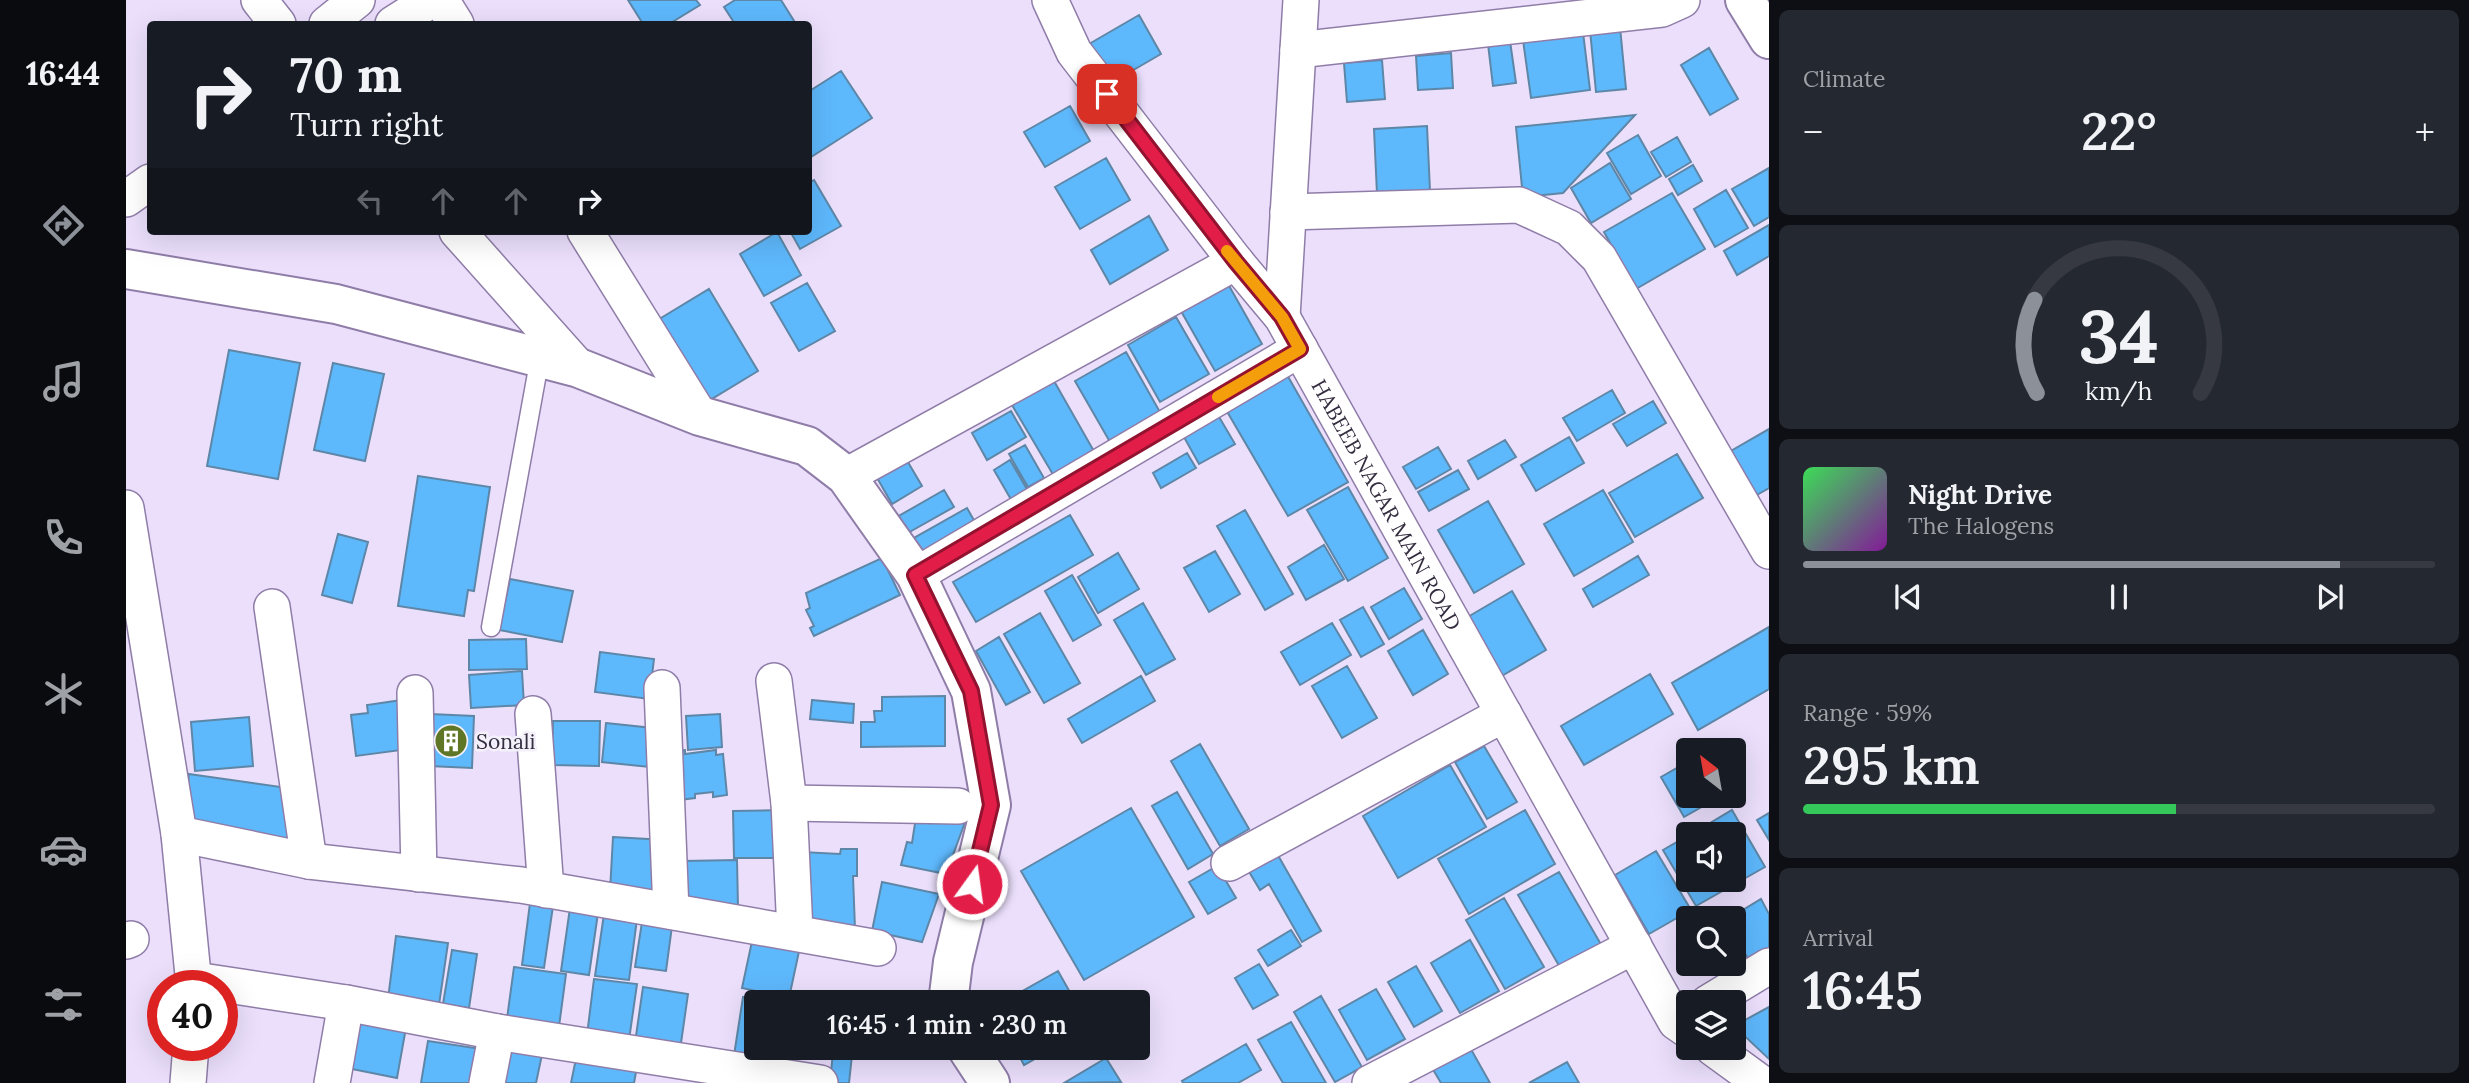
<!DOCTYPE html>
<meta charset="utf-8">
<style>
:root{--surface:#171b24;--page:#242831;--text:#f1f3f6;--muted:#9ea1a6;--line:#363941;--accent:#8c9099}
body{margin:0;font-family:Lora,serif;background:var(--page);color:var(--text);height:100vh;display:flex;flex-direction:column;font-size:26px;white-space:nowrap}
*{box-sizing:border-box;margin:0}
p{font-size:23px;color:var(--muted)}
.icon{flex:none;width:38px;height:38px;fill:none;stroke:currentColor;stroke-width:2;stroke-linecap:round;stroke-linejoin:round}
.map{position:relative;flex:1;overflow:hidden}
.side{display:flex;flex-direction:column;gap:10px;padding:10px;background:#0d0f14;width:700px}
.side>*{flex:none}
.top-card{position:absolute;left:21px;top:21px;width:665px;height:214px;border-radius:7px;box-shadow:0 7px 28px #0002;background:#171b24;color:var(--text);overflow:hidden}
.needle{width:46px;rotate:329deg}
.tools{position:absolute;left:1550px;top:738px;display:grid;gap:14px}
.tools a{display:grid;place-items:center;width:70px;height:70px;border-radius:7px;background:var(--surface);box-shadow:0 7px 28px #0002;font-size:35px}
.speed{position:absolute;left:21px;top:970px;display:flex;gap:14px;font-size:35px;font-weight:700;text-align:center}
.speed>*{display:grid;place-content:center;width:91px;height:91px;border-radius:50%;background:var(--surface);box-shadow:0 7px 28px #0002;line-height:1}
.speed .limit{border:10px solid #d22;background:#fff;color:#111}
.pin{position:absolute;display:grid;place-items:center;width:60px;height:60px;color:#fff;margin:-30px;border-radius:14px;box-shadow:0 4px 10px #0006}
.me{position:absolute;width:77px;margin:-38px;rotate:14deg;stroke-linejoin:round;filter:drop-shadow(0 0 5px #0008)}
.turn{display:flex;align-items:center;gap:24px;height:147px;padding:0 28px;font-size:32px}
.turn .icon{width:91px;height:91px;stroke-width:2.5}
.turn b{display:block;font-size:49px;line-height:60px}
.lanes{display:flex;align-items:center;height:66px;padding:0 28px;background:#0003;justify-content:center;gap:35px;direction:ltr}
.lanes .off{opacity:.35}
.big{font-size:52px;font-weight:600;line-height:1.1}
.side .widget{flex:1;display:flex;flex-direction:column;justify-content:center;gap:10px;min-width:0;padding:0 24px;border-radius:10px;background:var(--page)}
.side .dial{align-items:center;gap:0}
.dial svg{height:182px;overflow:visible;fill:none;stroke:var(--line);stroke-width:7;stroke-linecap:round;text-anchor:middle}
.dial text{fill:var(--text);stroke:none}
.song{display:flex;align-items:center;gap:21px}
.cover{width:84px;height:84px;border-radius:10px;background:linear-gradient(135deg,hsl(130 70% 55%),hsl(290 70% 35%))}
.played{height:7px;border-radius:4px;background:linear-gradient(90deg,var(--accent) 85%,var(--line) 85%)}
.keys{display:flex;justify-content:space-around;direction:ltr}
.heat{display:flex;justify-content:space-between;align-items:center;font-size:38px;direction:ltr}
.charge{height:10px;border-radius:5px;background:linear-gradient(90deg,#34c759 59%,var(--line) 0)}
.trip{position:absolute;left:618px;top:990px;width:406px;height:70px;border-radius:7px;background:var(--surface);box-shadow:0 7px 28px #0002;font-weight:600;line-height:70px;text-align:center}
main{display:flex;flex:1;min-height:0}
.tabs{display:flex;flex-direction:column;width:126px;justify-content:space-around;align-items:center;background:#090b0e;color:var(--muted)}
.tabs .icon{width:49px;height:49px}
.tabs .selected{color:var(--accent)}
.tabs b{font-size:32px;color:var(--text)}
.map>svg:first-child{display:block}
.building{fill:#5eb8fc;stroke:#5e87a7;stroke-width:2}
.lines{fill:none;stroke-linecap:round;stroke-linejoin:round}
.service-casing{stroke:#8f7da8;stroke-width:21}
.minor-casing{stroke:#8f7da8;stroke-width:38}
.tertiary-casing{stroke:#8f7da8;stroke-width:42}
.service{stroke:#fff;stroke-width:18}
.minor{stroke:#fff;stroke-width:35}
.tertiary{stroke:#fff;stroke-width:38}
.route-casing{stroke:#92132f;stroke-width:18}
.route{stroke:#e11d48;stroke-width:12}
.slow{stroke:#f59e0b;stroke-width:12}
.labels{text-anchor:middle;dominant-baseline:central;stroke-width:5;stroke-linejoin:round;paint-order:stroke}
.street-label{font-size:21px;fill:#352d40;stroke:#f4f1fa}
.poi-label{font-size:21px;fill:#352d40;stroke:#f4f1fa;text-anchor:start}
</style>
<main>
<nav class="tabs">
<b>16:44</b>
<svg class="icon selected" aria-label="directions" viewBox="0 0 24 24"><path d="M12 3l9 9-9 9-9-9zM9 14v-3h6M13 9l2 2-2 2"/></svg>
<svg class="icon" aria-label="music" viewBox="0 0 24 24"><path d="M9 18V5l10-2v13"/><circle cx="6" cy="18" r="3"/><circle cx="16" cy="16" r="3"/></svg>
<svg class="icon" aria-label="phone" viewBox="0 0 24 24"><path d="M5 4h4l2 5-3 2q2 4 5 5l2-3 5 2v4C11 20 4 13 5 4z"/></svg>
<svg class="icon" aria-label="climate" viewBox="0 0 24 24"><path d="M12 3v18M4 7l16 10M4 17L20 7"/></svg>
<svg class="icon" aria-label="car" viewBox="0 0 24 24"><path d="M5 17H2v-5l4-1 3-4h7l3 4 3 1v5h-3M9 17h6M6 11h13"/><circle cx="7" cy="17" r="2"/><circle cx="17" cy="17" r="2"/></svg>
<svg class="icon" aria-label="filters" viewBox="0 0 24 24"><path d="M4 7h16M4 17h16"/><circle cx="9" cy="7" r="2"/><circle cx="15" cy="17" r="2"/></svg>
</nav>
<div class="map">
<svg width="1643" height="1083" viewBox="0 0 1643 1083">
<rect width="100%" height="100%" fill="#ebdffc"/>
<!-- building -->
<path class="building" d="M502,0H570L574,5L543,24H517Z
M609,0H655L670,24H609L598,7Z
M1013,15L1035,54L985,83L963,44Z
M1494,27L1500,89L1470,92L1464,30Z
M1457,32L1464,90L1405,98L1397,40Z
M1384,41L1390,83L1367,86L1362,44Z
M1583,48L1612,99L1584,115L1555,65Z
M1325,53L1327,88L1292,90L1290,56Z
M1256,60L1259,99L1221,102L1218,63Z
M715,71L746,118L682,159V92Z
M944,106L964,141L919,167L898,132Z
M1509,115L1437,193L1397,197L1390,127Z
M1301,126L1304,191L1251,194L1248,129Z
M1512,135L1535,176L1505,194L1481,153Z
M1551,137L1565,162L1540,177L1525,152Z
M980,158L1004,200L954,229L929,187Z
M1484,163L1505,199L1465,223L1445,188Z
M1567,165L1576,181L1552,195L1543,179Z
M1643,168V217L1628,226L1606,189Z
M688,180L715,226L674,249L664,231H682V183Z
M1600,190L1622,228L1589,247L1568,209Z
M1546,193L1579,249L1510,289L1478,232Z
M1023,216L1042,250L984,284L965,250Z
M1643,225V256L1611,275L1598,251Z
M651,232L675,275L638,296L614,254Z
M681,283L709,331L673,351L645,303Z
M1102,284L1136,344L1089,371L1055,311Z
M583,289L632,371L579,403L530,321Z
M1050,317L1083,374L1034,402L1002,345Z
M103,350L174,363L152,479L81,466Z
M1000,352L1039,421L988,449L949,381Z
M207,363L258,374L239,461L188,450Z
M1160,373L1222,482L1162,516L1099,408Z
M928,381L973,460L932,483L886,405Z
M1486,390L1499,413L1451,441L1437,418Z
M1527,401L1540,423L1501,446L1487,424Z
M1089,410L1109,444L1073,464L1054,430Z
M885,411L900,437L861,460L846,433Z
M1643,429V488L1629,496L1603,452Z
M1443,437L1458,463L1410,491L1395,465Z
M1379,440L1390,457L1352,479L1342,461Z
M899,445L918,478L902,487L883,454Z
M1312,447L1325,469L1290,489L1277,467Z
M776,452L796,486L766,504L746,469Z
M1061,453L1070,468L1035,488L1027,473Z
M1551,454L1577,498L1509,537L1483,493Z
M884,460L906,498L890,508L868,470Z
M1332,470L1343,489L1303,511L1292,492Z
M292,476L364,487L348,591L342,590L338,616L272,606Z
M1222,487L1262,558L1222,581L1181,510Z
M818,490L828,507L780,534L771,517Z
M1477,490L1507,542L1448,576L1418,524Z
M1362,501L1398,564L1348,593L1312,530Z
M841,508L853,529L800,559L788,538Z
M1119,510L1167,594L1139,610L1091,526Z
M944,515L967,555L850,622L827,582Z
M212,534L242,542L226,603L196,595Z
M1198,545L1218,579L1180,600L1162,567Z
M1089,551L1114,594L1083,612L1058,568Z
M992,553L1013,589L972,613L952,577Z
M1512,556L1523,575L1467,607L1457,589Z
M756,558L774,595L688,636L684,628L688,626L680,610L684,608L680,593Z
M946,575L975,625L947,641L919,591Z
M384,579L447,591L436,642L373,630Z
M1278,588L1296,619L1263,639L1245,607Z
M1386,591L1420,650L1374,677L1340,618Z
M1017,603L1049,659L1020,675L988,620Z
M1237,607L1258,644L1235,657L1214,620Z
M914,613L954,683L918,703L878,634Z
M1206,623L1225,655L1174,685L1155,652Z
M1643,627V689L1572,730L1546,683Z
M1297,630L1322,674L1287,695L1262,651Z
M873,637L904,692L880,705L850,651Z
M400,639L401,669L343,670V640Z
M474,652L528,659L523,699L469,692Z
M1221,666L1251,718L1216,738L1186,686Z
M396,671L398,705L345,708L343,675Z
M1524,674L1547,714L1458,765L1435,726Z
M1015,676L1029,701L956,743L942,719Z
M819,696V746L735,747V722H749L748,711H756V697Z
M276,700L283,749L230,756L225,715L242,713L241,705Z
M686,700L728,704L727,723L684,719Z
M304,714L348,716L346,768L303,766Z
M594,714L596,747L562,750L560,716Z
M123,717L127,766L69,771L65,722Z
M427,721H474L473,766L426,765Z
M480,723L536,729L533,768L476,762Z
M1074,744L1123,829L1094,846L1045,761Z
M1358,746L1391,802L1361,819L1329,762Z
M559,750V754L590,750V755L597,754L601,795L587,797V792L569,794V798L546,801L541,752Z
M1563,761V796H1595L1558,817L1535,777Z
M1324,765L1360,827L1272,878L1237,816Z
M63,774L169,789L161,839L56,824Z
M1051,792L1087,854L1062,869L1026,806Z
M1005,808L1068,917L958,980L895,871Z
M660,810L661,858H608L607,811Z
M1399,810L1429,864L1343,914L1312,859Z
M1606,810L1639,867L1570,906L1537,850L1563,835V880H1608V835H1564Z
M1643,813V840L1631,820Z
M790,817L839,822L820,874L775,865L781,842L786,843Z
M487,837L539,840L536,894L484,891Z
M1145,843L1195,931L1176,942L1143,884L1134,890L1116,860Z
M715,849H731V876H727L729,929L678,923L676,852L714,854Z
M1530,851L1565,910L1523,934L1489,875Z
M611,860L612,907L558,908V861Z
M1091,866L1110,898L1082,914L1063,882Z
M1433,872L1480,953L1439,976L1392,895Z
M756,882L813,894L796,942L746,931Z
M1378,898L1418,967L1379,989L1340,920Z
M1635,899L1643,914V960L1628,969L1608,934V919H1602Z
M404,903L427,906L418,968L396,965Z
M444,908L472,913L463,975L435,971Z
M478,914L511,919L503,980L469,976Z
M516,922L546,926L540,971L509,967Z
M1165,930L1175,946L1142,966L1132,950Z
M628,932L675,942L663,998L616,988Z
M270,936L322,943L313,1005L262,999Z
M1344,940L1373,991L1334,1013L1305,963Z
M326,950L351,954L343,1008L317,1004Z
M1133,964L1152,995L1127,1009L1109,978Z
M1290,966L1316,1011L1288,1027L1262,982Z
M388,967L440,974L432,1034L380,1026Z
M932,971L950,1003H875Z
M468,979L511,984L503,1040L461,1035Z
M517,987L562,994L554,1050L509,1043Z
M1250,989L1279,1039L1241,1060L1213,1010Z
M1195,996L1236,1067L1209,1082L1168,1012Z
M617,997L646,1001V1003H630V1048H639L636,1066L607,1062Z
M1643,1007V1059L1608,1026Z
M228,1011L281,1022L271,1078L216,1067Z
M1165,1022L1200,1083H1157L1132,1040Z
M385,1039L418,1045L410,1083H376Z
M302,1041L362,1050L357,1083H295Z
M1120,1044L1135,1070L1112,1083H1057L1056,1081Z
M1342,1044L1364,1083H1315L1305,1066Z
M642,1048H671L668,1069L639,1065Z
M889,1048H928L898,1065Z
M452,1049L512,1061L508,1083H445Z
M707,1052L726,1055L723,1083H704Z
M980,1058L995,1082L938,1083Z
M1441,1062L1453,1083H1403Z"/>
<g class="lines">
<defs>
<path id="service" d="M365,627L414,357"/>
<g id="minor">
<path d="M133,0L152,24"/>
<path d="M315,0L330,24"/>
<path id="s1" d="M924,0L948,52L1110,262L1156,317L1550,1022L1563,1031"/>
<path d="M201,24L231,0"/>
<path d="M267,24L305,0"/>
<path d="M1172,50L1536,9L1556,0"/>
<path d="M0,199L24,182"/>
<path d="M1162,212L1393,205L1443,228L1473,258L1643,551"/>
<path d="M331,231L453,368"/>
<path d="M459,231L574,416"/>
<path d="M1156,317L1175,0"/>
<path d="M720,476L1110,262"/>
<path d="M0,508L53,834L68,985"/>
<path d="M790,575L1174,349"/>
<path d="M146,607L183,861"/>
<path d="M648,681L663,803L669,932"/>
<path d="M536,688L545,911"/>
<path d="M289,693L293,874"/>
<path d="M407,714L420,890"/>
<path d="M663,803L832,806"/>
<path d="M53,834L183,861L395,885L752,948"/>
<path d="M1103,863L1378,714"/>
<path d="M0,941L5,939"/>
<path d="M69,980L220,1003L371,1032L694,1083"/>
<path d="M1582,1003L1643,966"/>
<path d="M1587,1048L1635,1083"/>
<path d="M62,1083L65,1045"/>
<path d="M206,1083L220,1003"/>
<path d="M361,1083L371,1032"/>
<path d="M1244,1083L1508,946"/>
</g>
<path id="tertiary" d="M1619,0L1643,39
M0,269L210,304L453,368L574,416L681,446L720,476L790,575L845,691L865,805L827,962L822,1003
M841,1048L864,1083"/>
</defs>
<!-- service casing -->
<use href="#service" class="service-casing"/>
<!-- minor casing -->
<use href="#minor" class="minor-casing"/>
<!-- tertiary casing -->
<use href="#tertiary" class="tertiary-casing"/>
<!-- service -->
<use href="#service" class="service"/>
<!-- minor -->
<use href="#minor" class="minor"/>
<!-- tertiary -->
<use href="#tertiary" class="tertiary"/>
</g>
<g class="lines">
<defs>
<path id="route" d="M846,884L865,805L845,691L789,575L1174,349L1156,317L1110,262L981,94"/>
</defs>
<!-- route casing -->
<use href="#route" class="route-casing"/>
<!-- route -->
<use href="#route" class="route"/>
<!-- slow -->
<path class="slow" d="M1092,397L1174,349L1156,317L1101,251"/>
</g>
<!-- icons -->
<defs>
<symbol id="building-disc" viewBox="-11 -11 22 22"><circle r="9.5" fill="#607627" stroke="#f4f1fa"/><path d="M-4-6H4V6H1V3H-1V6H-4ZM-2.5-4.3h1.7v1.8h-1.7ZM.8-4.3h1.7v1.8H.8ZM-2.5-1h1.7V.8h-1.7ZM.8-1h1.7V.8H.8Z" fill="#fff"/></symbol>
</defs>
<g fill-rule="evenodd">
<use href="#building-disc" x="306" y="722" width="38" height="38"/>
</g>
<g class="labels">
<!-- street labels -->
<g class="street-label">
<text stroke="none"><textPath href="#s1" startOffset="609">HABEEB NAGAR MAIN ROAD</textPath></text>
</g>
<!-- poi labels -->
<g class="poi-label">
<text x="350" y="741">Sonali</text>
</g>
</g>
</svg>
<div class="tools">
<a><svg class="needle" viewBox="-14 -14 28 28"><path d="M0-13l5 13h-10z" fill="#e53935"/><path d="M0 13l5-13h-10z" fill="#9ea1a6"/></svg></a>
<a><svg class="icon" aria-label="sound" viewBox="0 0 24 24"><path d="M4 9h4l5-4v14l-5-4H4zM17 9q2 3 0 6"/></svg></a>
<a><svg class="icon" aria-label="search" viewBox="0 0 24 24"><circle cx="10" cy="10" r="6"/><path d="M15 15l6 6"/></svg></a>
<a><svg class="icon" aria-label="layers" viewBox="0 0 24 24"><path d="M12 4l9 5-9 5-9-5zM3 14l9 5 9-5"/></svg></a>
</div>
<div class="speed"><div class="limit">40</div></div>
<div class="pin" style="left:981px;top:94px;background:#d93025"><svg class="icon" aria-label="arrive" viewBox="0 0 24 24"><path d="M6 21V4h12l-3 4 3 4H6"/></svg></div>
<svg class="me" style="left:846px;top:884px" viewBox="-20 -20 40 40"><circle r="17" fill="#e11d48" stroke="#fff" stroke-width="3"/><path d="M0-11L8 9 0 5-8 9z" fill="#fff"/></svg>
<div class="trip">16:45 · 1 min · 230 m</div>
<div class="top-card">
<div class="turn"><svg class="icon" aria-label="right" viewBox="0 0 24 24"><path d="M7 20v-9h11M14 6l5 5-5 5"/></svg><div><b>70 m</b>Turn right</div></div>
<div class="lanes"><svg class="icon off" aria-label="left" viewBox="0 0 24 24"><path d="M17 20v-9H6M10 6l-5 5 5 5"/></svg><svg class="icon off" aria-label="ahead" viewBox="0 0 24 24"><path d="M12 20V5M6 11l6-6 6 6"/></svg><svg class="icon off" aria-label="ahead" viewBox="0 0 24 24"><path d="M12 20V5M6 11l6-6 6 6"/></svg><svg class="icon" aria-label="right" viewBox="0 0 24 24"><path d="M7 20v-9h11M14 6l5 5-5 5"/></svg></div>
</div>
</div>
<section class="side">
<div class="widget"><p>Climate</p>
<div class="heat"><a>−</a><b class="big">22°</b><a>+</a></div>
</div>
<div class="widget dial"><svg viewBox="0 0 100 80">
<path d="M14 69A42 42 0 1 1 86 69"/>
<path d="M14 69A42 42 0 0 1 13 28" stroke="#8c9099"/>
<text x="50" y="56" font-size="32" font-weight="700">34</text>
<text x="50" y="72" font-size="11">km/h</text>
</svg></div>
<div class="widget">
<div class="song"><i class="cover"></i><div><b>Night Drive</b><p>The Halogens</p></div></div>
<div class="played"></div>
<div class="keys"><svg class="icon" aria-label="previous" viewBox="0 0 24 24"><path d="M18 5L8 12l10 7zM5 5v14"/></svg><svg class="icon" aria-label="pause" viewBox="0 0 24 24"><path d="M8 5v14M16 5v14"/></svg><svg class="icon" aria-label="next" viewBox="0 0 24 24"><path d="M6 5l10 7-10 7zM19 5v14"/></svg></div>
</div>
<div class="widget"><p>Range · 59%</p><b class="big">295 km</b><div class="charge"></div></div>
<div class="widget"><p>Arrival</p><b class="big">16:45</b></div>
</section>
</main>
